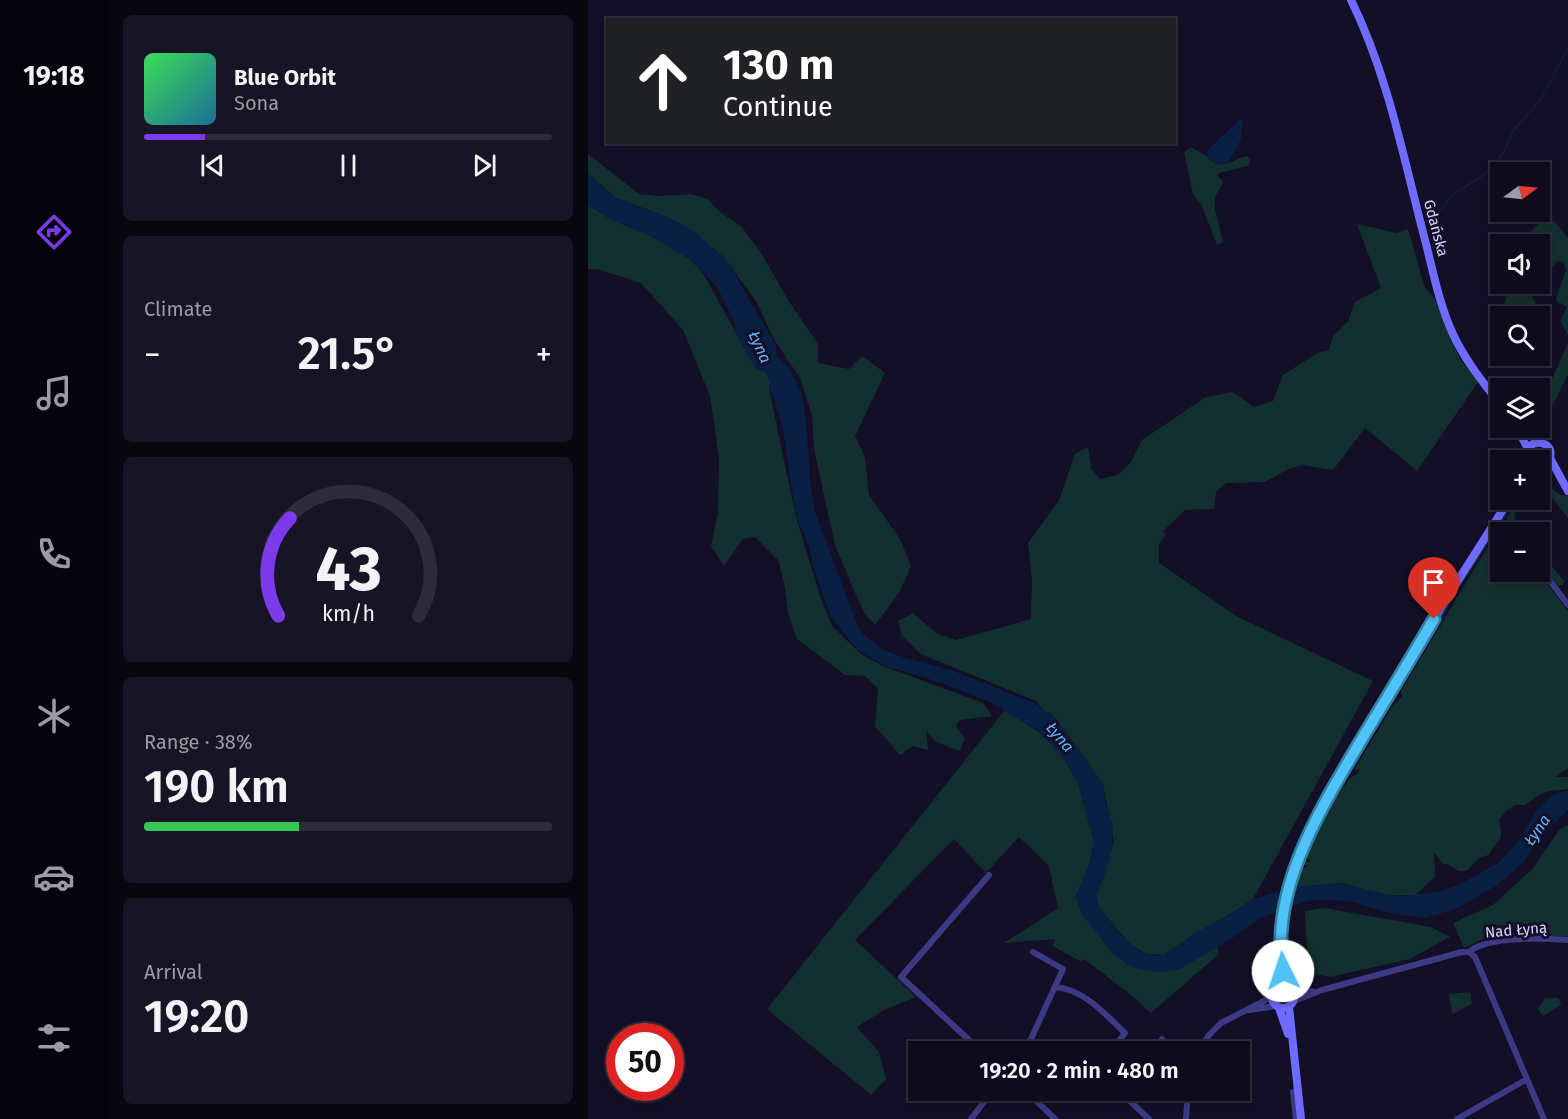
<!DOCTYPE html>
<meta charset="utf-8">
<style>
:root{--surface:#0e0b1c;--page:#171425;--text:#f1f3f6;--muted:#9b9ba3;--line:#2e2b3b;--accent:#7c3aed}
body{margin:0;font-family:"Fira Sans",sans-serif;background:var(--page);color:var(--text);height:100vh;display:flex;flex-direction:column;font-size:22px;white-space:nowrap}
*{box-sizing:border-box;margin:0}
p{font-size:20px;color:var(--muted)}
.icon{flex:none;width:33px;height:33px;fill:none;stroke:currentColor;stroke-width:2;stroke-linecap:round;stroke-linejoin:round}
.map{position:relative;flex:1;overflow:hidden}
.details{display:flex;flex-direction:column;gap:15px;padding:15px;background:#08060f;width:480px}
.details>*{flex:none}
.top-card{position:absolute;left:18px;top:18px;width:570px;height:126px;border-radius:0px;box-shadow:0 3px 9px #0003,0 0 0 2px var(--line);background:#202124;color:#fff;overflow:hidden}
.needle{width:39px;rotate:75deg}
.fabs{position:absolute;left:902px;top:162px;display:grid;gap:12px}
.fabs a{display:grid;place-items:center;width:60px;height:60px;border-radius:0px;background:var(--surface);box-shadow:0 3px 9px #0003,0 0 0 2px var(--line);font-size:30px}
.speed{position:absolute;left:18px;top:1023px;display:flex;gap:12px;font-size:30px;font-weight:700;text-align:center}
.speed>*{display:grid;place-content:center;width:78px;height:78px;border-radius:50%;background:var(--surface);box-shadow:0 3px 9px #0003,0 0 0 2px var(--line);line-height:1}
.speed .limit{border:9px solid #d22;background:#fff;color:#111}
.pin{position:absolute;display:grid;place-items:center;width:51px;height:51px;color:#fff;margin:-62px -26px;border-radius:50% 50% 50% 0;rotate:-45deg;box-shadow:0 0 6px #0007}
.pin .icon{rotate:45deg}
.me{position:absolute;width:66px;margin:-33px;rotate:356deg;stroke-linejoin:round;filter:drop-shadow(0 0 4px #0008)}
.turn{display:flex;align-items:center;gap:21px;height:126px;padding:0 18px;font-size:27px}
.turn .icon{width:78px;height:78px;stroke-width:2.5}
.turn b{display:block;font-size:42px;line-height:51px}
.big{font-size:45px;font-weight:600;line-height:1.1}
.details .tile{flex:1;display:flex;flex-direction:column;justify-content:center;gap:9px;min-width:0;padding:0 21px;border-radius:9px;background:var(--page)}
.details .dial{align-items:center;gap:0}
.dial svg{height:156px;overflow:visible;fill:none;stroke:var(--line);stroke-width:7;stroke-linecap:round;text-anchor:middle}
.dial text{fill:var(--text);stroke:none}
.song{display:flex;align-items:center;gap:18px}
.cover{width:72px;height:72px;border-radius:9px;background:linear-gradient(135deg,hsl(130 70% 55%),hsl(200 70% 35%))}
.played{height:6px;border-radius:3px;background:linear-gradient(90deg,var(--accent) 15%,var(--line) 15%)}
.keys{display:flex;justify-content:space-around;direction:ltr}
.heat{display:flex;justify-content:space-between;align-items:center;font-size:33px;direction:ltr}
.charge{height:9px;border-radius:4px;background:linear-gradient(90deg,#34c759 38%,var(--line) 0)}
.trip{position:absolute;left:320px;top:1041px;width:342px;height:60px;border-radius:0px;background:var(--surface);box-shadow:0 3px 9px #0003,0 0 0 2px var(--line);font-weight:600;line-height:60px;text-align:center}
main{display:flex;flex:1;min-height:0}
.dock{display:flex;flex-direction:column;width:108px;justify-content:space-around;align-items:center;background:#06040b;color:var(--muted)}
.dock .icon{width:42px;height:42px}
.dock .selected{color:var(--accent)}
.dock b{font-size:27px;color:var(--text)}
.map>svg:first-child{display:block}
.green{fill:#12302f}
.water{fill:#0a1f44}
.pier{fill:#130f26}
.lines{fill:none;stroke-linecap:round;stroke-linejoin:round}
.stream{stroke:#0a1f44;stroke-width:1.5}
.street{stroke:#3d3a85;stroke-width:6}
.secondary{stroke:#6f6bff;stroke-width:8}
.route-casing{stroke:#337fa1;stroke-width:15}
.route{stroke:#4fc3f7;stroke-width:10}
.labels{text-anchor:middle;dominant-baseline:central;stroke-width:6;stroke-linejoin:round;paint-order:stroke}
.street-label{font-size:15px;fill:#d9d4ff;stroke:#130f26}
.water-label{font-size:16px;font-style:italic;fill:#62b6ff;stroke:#130f26}
</style>
<main>
<nav class="dock">
<b>19:18</b>
<svg class="icon selected" aria-label="directions" viewBox="0 0 24 24"><path d="M12 3l9 9-9 9-9-9zM9 14v-3h6M13 9l2 2-2 2"/></svg>
<svg class="icon" aria-label="music" viewBox="0 0 24 24"><path d="M9 18V5l10-2v13"/><circle cx="6" cy="18" r="3"/><circle cx="16" cy="16" r="3"/></svg>
<svg class="icon" aria-label="phone" viewBox="0 0 24 24"><path d="M5 4h4l2 5-3 2q2 4 5 5l2-3 5 2v4C11 20 4 13 5 4z"/></svg>
<svg class="icon" aria-label="climate" viewBox="0 0 24 24"><path d="M12 3v18M4 7l16 10M4 17L20 7"/></svg>
<svg class="icon" aria-label="car" viewBox="0 0 24 24"><path d="M5 17H2v-5l4-1 3-4h7l3 4 3 1v5h-3M9 17h6M6 11h13"/><circle cx="7" cy="17" r="2"/><circle cx="17" cy="17" r="2"/></svg>
<svg class="icon" aria-label="filters" viewBox="0 0 24 24"><path d="M4 7h16M4 17h16"/><circle cx="9" cy="7" r="2"/><circle cx="15" cy="17" r="2"/></svg>
</nav>
<section class="details">
<div class="tile">
<div class="song"><i class="cover"></i><div><b>Blue Orbit</b><p>Sona</p></div></div>
<div class="played"></div>
<div class="keys"><svg class="icon" aria-label="previous" viewBox="0 0 24 24"><path d="M18 5L8 12l10 7zM5 5v14"/></svg><svg class="icon" aria-label="pause" viewBox="0 0 24 24"><path d="M8 5v14M16 5v14"/></svg><svg class="icon" aria-label="next" viewBox="0 0 24 24"><path d="M6 5l10 7-10 7zM19 5v14"/></svg></div>
</div>
<div class="tile"><p>Climate</p>
<div class="heat"><a>−</a><b class="big">21.5°</b><a>+</a></div>
</div>
<div class="tile dial"><svg viewBox="0 0 100 80">
<path d="M14 69A42 42 0 1 1 86 69"/>
<path d="M14 69A42 42 0 0 1 20 19" stroke="#7c3aed"/>
<text x="50" y="56" font-size="32" font-weight="700">43</text>
<text x="50" y="72" font-size="11">km/h</text>
</svg></div>
<div class="tile"><p>Range · 38%</p><b class="big">190 km</b><div class="charge"></div></div>
<div class="tile"><p>Arrival</p><b class="big">19:20</b></div>
</section>
<div class="map">
<svg width="980" height="1119" viewBox="0 0 980 1119">
<rect width="100%" height="100%" fill="#130f26"/>
<!-- green -->
<path class="green" d="M602,147L619,156L628,164C641,166 646,159 659,156L662,159L661,165C651,170 634,170 629,175L635,182L627,197V210L635,242L629,245L614,206L605,194L596,153Z
M0,154L51,194L71,196L103,194L120,199L133,213L153,226L173,253L202,303L230,344V363L261,369L274,356L297,373L267,436L277,457L281,495L312,539L323,566L311,593L287,625L277,614L268,595L247,545L226,449L224,415L212,378L187,341L168,301L137,259L125,249L82,218L28,198L0,174Z
M0,205L24,220L61,235L102,259L116,275L168,369L178,371L182,382L181,389L208,517L233,599L244,626L273,654L295,666L395,703L404,716L372,720L368,726L377,739L371,751L347,741L338,731L340,750L325,746L312,755L287,726L290,689L277,676L257,675L209,639L200,613L196,582L190,560L167,537L155,539L136,566L123,546L130,513L131,458L122,396L95,330L53,283L9,269H0Z
M955,219L966,221L980,238V335L972,321L979,307L969,301L968,298L978,271L976,262L971,261C964,265 964,271 959,277C954,286 947,288 944,298L948,302L944,315L912,316V346H910L900,332L901,324L917,302L924,284H951V244H938L943,231Z
M769,224L809,233L820,229L837,288L847,299L858,329L871,357L890,382L829,471L777,428L745,470L714,465L700,469L677,482L638,483L628,492L626,509L597,510L574,532L578,534L571,544V563L650,617L785,681L665,899L634,919L608,933L576,955L559,954L544,946L515,913L510,905L508,896L526,842L515,784L478,732L465,716L454,709L448,701L333,654L314,636L310,621L325,613L348,633L368,640L443,619L444,579L440,543L471,500L487,454L500,447L503,468L512,479L530,475L543,462L554,440L618,397L645,392L666,407L685,401L695,375L731,352L741,350L745,336L760,321L767,302L793,288Z
M980,343V374L965,405L962,407L957,405L956,397Z
M951,478L955,479L970,494L980,496V518L958,490L951,494Z
M925,500H928L872,587L832,656L836,645L868,589Z
M931,500H945L934,504L935,506L927,513L926,518L940,532H936L933,530C927,534 918,533 911,530Z
M910,531L913,532L912,572H950L980,611V768L968,777H980V789L960,791L948,797L937,805H927L918,811L911,820C917,846 910,837 901,855L893,857L878,871H871L859,864H855L846,853L847,877L827,895H799L753,883L709,887L714,869L720,866L715,864L717,861L721,862L722,860L718,858C728,840 752,778 770,774L771,770H766L805,705L814,697L813,691C845,639 876,584 910,531Z
M951,550L975,580L977,579L975,585H969L951,560Z
M800,706L801,708L746,797L716,857L723,837Z
M417,710L457,736L475,757L490,783L506,841L502,862L488,896L494,914L525,954L592,969L629,946L631,954L563,1013L542,994L496,959L494,962L464,946L467,939L416,943L470,908L461,866L431,837L398,873L366,839L267,940L328,997L296,1010L269,1027L291,1052L298,1079L283,1095L179,1009Z
M980,825V936H964L958,925L921,930L906,934L876,948L865,923L905,905L945,868L972,829Z
M737,908L843,927L862,937L822,959L742,977L720,972L717,911Z
M882,992L884,1004L864,1014L861,994Z
M957,998H971L973,1005L955,1016L950,1009Z"/>
<!-- water -->
<path class="water" d="M653,118L655,121L653,139L640,163L633,165L622,161L619,152C629,139 642,130 653,118Z
M0,174L28,198L82,218L105,231L137,258L145,268L150,280L188,346V355L203,370L214,395L218,421L223,489L227,512L269,625L274,633L296,650L311,656L366,671L444,702L465,716L478,732L515,784L518,804L525,825L524,845L518,871L508,896L510,905L534,936L552,952L569,956L576,955L608,933L634,919L665,899L709,887L753,883L799,895L818,896L852,891L873,884L910,863L929,843L946,814L959,800L971,792L980,791V810L956,832L936,862L908,886L868,909L836,918L806,914L761,901L725,900L700,907L669,920L643,939L592,969L573,973L542,967L525,954L494,914L488,896L502,862L506,841L490,783L475,757L449,730L402,702L354,683L298,666L279,656L266,646L243,617L225,566L221,546L208,517L195,429L186,398L181,389L182,382L178,372L168,369L148,333L146,321L129,287L102,259L61,235L24,220L0,205Z"/>
<!-- pier -->
<path class="pier" d="M709,884L704,909L689,914L694,887Z"/>
<g class="lines">
<!-- stream -->
<path class="stream" d="M838,215L853,209L866,194L903,170L915,153L925,131L953,99L980,48"/>
<!-- street -->
<path class="street" d="M951,566L980,605
M881,952C900,936 955,938 980,940
M467,987C496,989 518,1015 537,1033L522,1052
M706,992L724,991
M706,1001L734,990L874,952H881L887,957L956,1119
M661,1010L688,1006
M394,1052L313,977L401,875
M437,1052L475,969L445,952
M568,1052L574,1039
M610,1052L621,1035L633,1023L684,997
M437,1090L467,1119
M530,1090L561,1119
M383,1119L405,1090
M598,1119L600,1090
M708,1119L705,1092H711
M869,1119L939,1079"/>
<!-- secondary -->
<path class="secondary" d="M763,0C800,75 816,160 837,240C845,271 851,303 864,332C876,359 894,381 912,404
M929,428L940,449
M962,458L980,491
M941,460C932,437 967,438 962,457C961,463 956,464 951,466
M684 997a11 11 0 1 1 22 0a11 11 0 1 1-22 0Z
M689,987L698,906L707,869L725,826L857,601L921,500
M701,1007L713,1119
M691,1008L700,1034"/>
</g>
<g class="lines">
<defs>
<path id="route" d="M695,971C681,888 735,805 775,737C799,698 823,658 846,619"/>
</defs>
<!-- route casing -->
<use href="#route" class="route-casing"/>
<!-- route -->
<use href="#route" class="route"/>
</g>
<g class="labels">
<!-- street labels -->
<g class="street-label">
<text transform="translate(848 228) rotate(75)">Gdańska</text>
<text transform="translate(928 930) rotate(-5)">Nad Łyną</text>
</g>
<!-- water labels -->
<g class="water-label">
<text transform="translate(172 347) rotate(66)">Łyna</text>
<text transform="translate(472 737) rotate(50)">Łyna</text>
<text transform="translate(949 830) rotate(-55)">Łyna</text>
</g>
</g>
</svg>
<div class="fabs">
<a><svg class="needle" viewBox="-14 -14 28 28"><path d="M0-13l5 13h-10z" fill="#e53935"/><path d="M0 13l5-13h-10z" fill="#9b9ba3"/></svg></a>
<a><svg class="icon" aria-label="sound" viewBox="0 0 24 24"><path d="M4 9h4l5-4v14l-5-4H4zM17 9q2 3 0 6"/></svg></a>
<a><svg class="icon" aria-label="search" viewBox="0 0 24 24"><circle cx="10" cy="10" r="6"/><path d="M15 15l6 6"/></svg></a>
<a><svg class="icon" aria-label="layers" viewBox="0 0 24 24"><path d="M12 4l9 5-9 5-9-5zM3 14l9 5 9-5"/></svg></a>
<a>+</a>
<a>−</a>
</div>
<div class="speed"><div class="limit">50</div></div>
<div class="pin" style="left:846px;top:619px;background:#d93025"><svg class="icon" aria-label="arrive" viewBox="0 0 24 24"><path d="M6 21V4h12l-3 4 3 4H6"/></svg></div>
<svg class="me" style="left:695px;top:971px" viewBox="-20 -20 40 40"><circle r="19" fill="#fff"/><path d="M0-13L10 11 0 6-10 11z" fill="#4fc3f7"/></svg>
<div class="trip">19:20 · 2 min · 480 m</div>
<div class="top-card">
<div class="turn"><svg class="icon" aria-label="ahead" viewBox="0 0 24 24"><path d="M12 20V5M6 11l6-6 6 6"/></svg><div><b>130 m</b>Continue</div></div>
</div>
</div>
</main>
